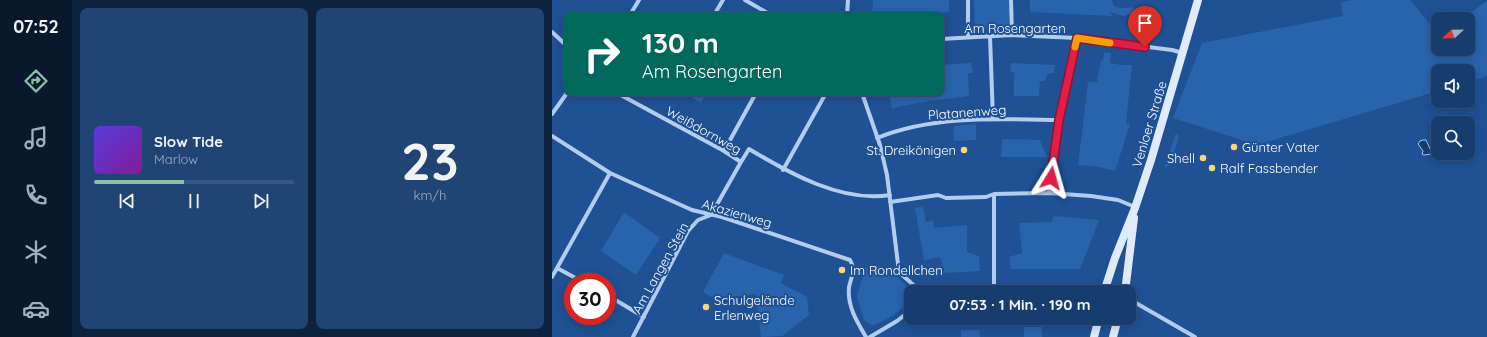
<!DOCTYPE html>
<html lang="de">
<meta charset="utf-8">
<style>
:root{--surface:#173d6f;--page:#204474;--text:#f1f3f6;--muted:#9eaec3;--line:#365682;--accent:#8abfa5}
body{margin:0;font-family:Quicksand,sans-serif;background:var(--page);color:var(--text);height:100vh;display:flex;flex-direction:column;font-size:15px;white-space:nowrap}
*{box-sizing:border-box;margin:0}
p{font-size:13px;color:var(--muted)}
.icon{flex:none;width:22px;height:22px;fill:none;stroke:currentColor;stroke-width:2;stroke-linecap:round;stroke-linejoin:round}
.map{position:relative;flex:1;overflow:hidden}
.sheet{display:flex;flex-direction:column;gap:8px;padding:8px;background:#0d223d;width:480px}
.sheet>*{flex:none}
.guide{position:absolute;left:12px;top:12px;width:380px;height:84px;border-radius:8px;box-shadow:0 2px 10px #0003,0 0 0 1px var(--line);background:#00695c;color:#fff;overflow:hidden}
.needle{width:26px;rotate:248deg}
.tools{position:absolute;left:879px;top:12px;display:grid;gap:8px}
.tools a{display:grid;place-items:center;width:44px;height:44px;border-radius:8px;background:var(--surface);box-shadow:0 2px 10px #0003,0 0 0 1px var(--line);font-size:20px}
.speed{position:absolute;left:12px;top:273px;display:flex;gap:8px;font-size:20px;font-weight:700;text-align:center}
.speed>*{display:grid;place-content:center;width:52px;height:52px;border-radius:50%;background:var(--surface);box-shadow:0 2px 10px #0003,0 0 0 1px var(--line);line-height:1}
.speed .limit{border:6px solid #d22;background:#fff;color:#111}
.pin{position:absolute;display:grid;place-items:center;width:34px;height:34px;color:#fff;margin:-41px -17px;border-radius:50% 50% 50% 0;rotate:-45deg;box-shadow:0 0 4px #0007}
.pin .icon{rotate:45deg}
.me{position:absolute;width:44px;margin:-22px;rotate:8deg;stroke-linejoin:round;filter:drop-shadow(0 0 3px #0008)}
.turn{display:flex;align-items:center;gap:14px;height:84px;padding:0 12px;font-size:18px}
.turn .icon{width:52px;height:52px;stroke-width:2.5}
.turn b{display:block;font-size:28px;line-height:34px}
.sheet .card{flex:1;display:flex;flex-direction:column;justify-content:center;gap:6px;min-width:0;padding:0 14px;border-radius:8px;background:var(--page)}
.sheet .dial{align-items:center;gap:0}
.dial b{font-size:52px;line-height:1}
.song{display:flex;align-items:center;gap:12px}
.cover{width:48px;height:48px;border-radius:6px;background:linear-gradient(135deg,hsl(250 70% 55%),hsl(290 70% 35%))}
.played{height:4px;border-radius:2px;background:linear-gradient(90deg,var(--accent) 45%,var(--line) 45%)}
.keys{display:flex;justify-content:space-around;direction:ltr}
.sheet .tiles{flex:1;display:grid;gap:8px;grid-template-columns:repeat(2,1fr)}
.trip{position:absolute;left:352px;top:285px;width:232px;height:40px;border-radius:8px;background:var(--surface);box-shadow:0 2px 10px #0003,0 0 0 1px var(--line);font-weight:700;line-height:40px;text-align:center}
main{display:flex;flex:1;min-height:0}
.dock{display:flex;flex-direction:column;width:72px;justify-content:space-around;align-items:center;background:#09182c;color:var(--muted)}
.dock .icon{width:28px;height:28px}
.dock .on{color:var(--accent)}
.dock b{font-size:18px;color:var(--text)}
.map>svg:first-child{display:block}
.green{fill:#2963ac}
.water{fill:#163d72;stroke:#a6c7ef}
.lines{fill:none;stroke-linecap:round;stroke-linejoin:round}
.minor{stroke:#b2cdee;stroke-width:4}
.secondary{stroke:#dfeafa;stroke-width:8}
.route-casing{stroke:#92132f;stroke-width:10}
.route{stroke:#e11d48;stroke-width:7}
.slow{stroke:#f59e0b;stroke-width:7}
.poi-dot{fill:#fcd572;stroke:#1f5194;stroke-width:1.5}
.labels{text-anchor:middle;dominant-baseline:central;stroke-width:4;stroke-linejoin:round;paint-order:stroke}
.street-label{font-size:13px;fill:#fff;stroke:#1f5194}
.poi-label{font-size:13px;fill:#fff;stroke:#1f5194;text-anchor:start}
</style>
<main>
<nav class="dock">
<b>07:52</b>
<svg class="icon on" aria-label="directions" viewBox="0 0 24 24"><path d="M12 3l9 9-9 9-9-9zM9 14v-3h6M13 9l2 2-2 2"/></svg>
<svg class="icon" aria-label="music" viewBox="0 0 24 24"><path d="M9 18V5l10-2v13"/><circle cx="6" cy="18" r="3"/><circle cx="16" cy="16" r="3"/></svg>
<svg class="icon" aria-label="phone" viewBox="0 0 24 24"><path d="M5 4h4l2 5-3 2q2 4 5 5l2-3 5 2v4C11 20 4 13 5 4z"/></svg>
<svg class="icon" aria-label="climate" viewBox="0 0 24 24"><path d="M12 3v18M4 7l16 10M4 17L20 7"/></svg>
<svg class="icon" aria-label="car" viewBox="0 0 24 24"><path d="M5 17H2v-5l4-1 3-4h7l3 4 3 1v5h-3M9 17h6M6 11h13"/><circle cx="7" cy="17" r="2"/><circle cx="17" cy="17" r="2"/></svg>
</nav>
<section class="sheet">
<div class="tiles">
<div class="card">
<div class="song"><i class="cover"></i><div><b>Slow Tide</b><p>Marlow</p></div></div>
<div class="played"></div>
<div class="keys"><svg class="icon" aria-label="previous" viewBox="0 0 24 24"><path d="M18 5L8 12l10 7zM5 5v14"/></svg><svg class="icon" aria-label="pause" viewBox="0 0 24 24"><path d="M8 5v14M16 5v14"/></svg><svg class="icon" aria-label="next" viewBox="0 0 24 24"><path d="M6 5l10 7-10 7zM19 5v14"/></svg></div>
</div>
<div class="card dial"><b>23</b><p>km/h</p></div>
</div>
</section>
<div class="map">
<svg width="935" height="337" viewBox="0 0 935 337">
<rect width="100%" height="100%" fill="#1f5194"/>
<!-- green -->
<path class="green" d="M321,0H397V12L362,15H320Z
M422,0H457V28H423Z
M478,0H559L563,7L571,8L581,7L583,12L572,16L557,12L561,16L478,12Z
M801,0H858L886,34V49H916V19H909L935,1V76L916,82V71H886V91L705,145L621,118L650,43L791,16L789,2Z
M552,52L559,53L558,63L569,65H580L574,123L578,124L563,171L547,167L526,165L536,82H545L549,60L551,61Z
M419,63L421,73H416L417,96L378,101L340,108L337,93H389V65Z
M459,63L503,65L502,73L495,74L493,81H488L487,96H462V73L458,72Z
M132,93H154L149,103Z
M424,124V140L402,141L401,130H402V126Z
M624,133L627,136L618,165L612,168Z
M450,139L488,140L495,157H449Z
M371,207L374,222L381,220L382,228L415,225V252L427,256L428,271L393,273L388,257L372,260L363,208Z
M72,212L108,238L84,275L49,251Z
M501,216L547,220L528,269H459L457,257L470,253L467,223L500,222Z
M172,253L232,275L229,283L255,297L257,315L230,336L209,337L204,294L164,299L151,292Z
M313,267L339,275L346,278L362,292H359V300C347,312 336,320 320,326L312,320L305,297Z
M472,327H490V337H472Z
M409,330H427L428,337H409Z"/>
<!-- water -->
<path class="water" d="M871,140H874L878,149L886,147V153L872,155L870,154L871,151L866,144L868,141Z"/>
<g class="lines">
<!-- minor -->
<path class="minor" d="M193,0L219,15
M416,0V37
M459,0L460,35
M78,15L87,0
M162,15L171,0
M295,15L296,0
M0,32L15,46
M438,36L441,119
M389,39L460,35L525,38L620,50L631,53
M65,93L172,151L189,162L197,149C237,173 290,203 338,195
M310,93L328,145L335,175L347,272L369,292
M0,114L15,93
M0,136L58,173L140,210L170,217L298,260C304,269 299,278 297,287C295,306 305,322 314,337
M325,138C383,115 447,119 507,120
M172,151L204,93
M231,170L274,93
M497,193L507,120L525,38
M338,202L386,195L394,198L434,197L442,194L497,193L539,196L566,200L583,207
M5,268L31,282
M0,277L58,173
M442,292V194
M516,292L543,291L548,292
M55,295L92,317
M577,299L643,337
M81,337L136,231L146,220L159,215L189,162
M318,337L345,321L359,310"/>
<!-- secondary -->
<path class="secondary" d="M552,292L563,258L583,208L599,160L646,0
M573,292L582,218
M542,337L547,318
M561,337L566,318"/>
</g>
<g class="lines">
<defs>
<path id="route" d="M499,178L507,120L525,38L593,47"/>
</defs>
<!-- route casing -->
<use href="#route" class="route-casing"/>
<!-- route -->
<use href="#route" class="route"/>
<!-- slow -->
<path class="slow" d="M523,47L525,38L558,43"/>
</g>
<!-- markers -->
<g class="poi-dot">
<circle cx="682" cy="147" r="4"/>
<circle cx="412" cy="150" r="4"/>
<circle cx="651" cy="158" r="4"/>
<circle cx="660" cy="168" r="4"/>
<circle cx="290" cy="270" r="4"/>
<circle cx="154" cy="307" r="4"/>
</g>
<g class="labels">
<!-- street labels -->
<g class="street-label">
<text x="463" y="28">Am Rosengarten</text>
<text transform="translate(415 112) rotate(-4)">Platanenweg</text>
<text transform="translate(597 124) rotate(-73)">Venloer Straße</text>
<text transform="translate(152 130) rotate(29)">Weißdornweg</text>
<text transform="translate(185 213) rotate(16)">Akazienweg</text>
<text transform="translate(108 268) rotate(-61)">Am Langen Stein</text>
</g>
<!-- poi labels -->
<g class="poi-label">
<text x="690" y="147">Günter Vater</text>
<text x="404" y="150" text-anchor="end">St. Dreikönigen</text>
<text x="643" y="158" text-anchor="end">Shell</text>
<text x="668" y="168">Ralf Fassbender</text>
<text x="298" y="270">Im Rondellchen</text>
<text x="162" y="300">Schulgelände<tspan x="162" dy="15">Erlenweg</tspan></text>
</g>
</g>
</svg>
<div class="tools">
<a><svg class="needle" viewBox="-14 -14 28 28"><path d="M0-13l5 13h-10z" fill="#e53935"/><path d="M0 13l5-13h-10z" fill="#9eaec3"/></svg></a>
<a><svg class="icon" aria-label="sound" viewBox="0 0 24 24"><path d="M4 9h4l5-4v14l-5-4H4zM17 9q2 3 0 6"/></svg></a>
<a><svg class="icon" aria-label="search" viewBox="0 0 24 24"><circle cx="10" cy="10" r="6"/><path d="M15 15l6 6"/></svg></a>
</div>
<div class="speed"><div class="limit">30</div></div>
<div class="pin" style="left:593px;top:47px;background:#d93025"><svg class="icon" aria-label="arrive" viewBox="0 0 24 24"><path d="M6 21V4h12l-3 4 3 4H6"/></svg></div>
<svg class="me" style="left:499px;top:178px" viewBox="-20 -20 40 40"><path d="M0-17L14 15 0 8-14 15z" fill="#e11d48" stroke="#fff" stroke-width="4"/></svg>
<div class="trip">07:53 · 1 Min. · 190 m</div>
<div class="guide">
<div class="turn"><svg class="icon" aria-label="right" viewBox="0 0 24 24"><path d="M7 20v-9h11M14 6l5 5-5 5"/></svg><div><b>130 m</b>Am Rosengarten</div></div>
</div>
</div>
</main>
